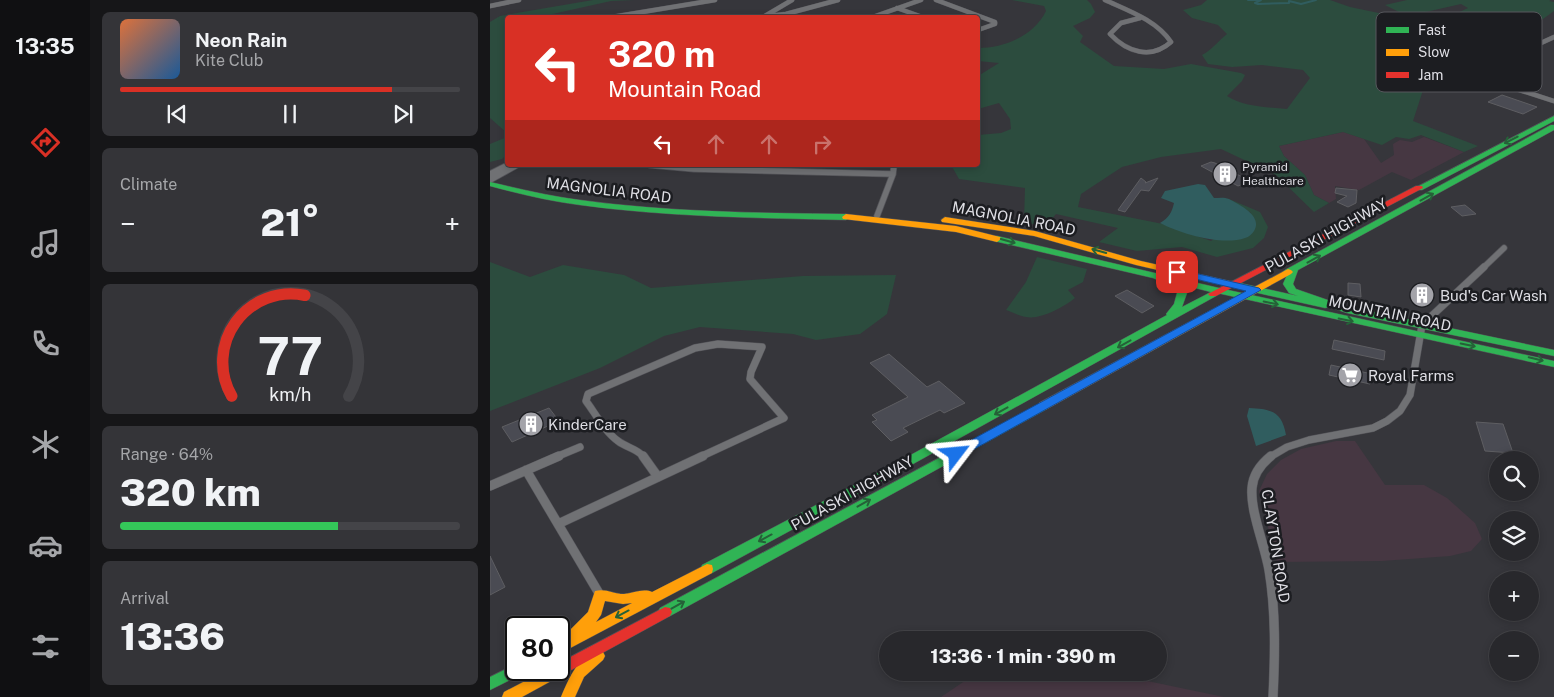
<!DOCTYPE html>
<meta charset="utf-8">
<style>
:root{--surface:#28282c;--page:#343438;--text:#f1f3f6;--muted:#a5a6a9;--line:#444448;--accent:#d93025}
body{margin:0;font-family:"Public Sans",sans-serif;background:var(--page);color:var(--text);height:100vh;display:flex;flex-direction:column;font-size:19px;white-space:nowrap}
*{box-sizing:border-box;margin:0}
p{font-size:16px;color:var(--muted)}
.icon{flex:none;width:28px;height:28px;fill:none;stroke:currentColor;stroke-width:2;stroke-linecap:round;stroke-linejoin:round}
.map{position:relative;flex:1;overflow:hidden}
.panel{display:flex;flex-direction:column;gap:12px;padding:12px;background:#161618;width:400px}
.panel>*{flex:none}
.banner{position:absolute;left:15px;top:15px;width:475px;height:152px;border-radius:5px;box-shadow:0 2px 8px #0003,0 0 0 1px var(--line);background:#d93025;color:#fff;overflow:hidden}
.controls{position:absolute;left:999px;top:451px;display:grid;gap:10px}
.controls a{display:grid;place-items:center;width:50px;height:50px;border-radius:50%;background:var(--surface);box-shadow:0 2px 8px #0003,0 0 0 1px var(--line);font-size:25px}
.speed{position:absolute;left:15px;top:616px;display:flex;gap:10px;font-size:25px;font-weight:700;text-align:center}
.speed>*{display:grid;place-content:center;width:65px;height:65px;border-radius:50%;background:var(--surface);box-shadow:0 2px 8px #0003,0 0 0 1px var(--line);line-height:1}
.speed .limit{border:2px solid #111;border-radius:8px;background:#fff;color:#111}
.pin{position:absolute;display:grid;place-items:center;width:42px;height:42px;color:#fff;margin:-21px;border-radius:10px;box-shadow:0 2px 8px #0006}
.me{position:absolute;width:55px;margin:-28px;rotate:61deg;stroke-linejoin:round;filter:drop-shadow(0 0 4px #0008)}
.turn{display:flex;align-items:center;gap:18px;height:105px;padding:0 20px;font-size:22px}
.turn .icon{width:65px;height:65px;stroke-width:2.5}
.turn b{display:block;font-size:35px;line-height:42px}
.lanes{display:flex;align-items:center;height:48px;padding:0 20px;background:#0003;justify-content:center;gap:25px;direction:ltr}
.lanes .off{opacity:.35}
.big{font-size:38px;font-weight:800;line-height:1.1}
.panel .card{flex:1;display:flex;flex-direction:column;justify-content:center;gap:8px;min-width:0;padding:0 18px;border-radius:8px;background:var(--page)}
.panel .dial{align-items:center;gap:0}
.dial svg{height:130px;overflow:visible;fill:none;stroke:var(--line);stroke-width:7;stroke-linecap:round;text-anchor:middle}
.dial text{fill:var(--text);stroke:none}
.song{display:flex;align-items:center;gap:15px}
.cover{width:60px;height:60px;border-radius:8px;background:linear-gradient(135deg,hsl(20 70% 55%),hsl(210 70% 35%))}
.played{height:5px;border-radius:2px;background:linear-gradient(90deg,var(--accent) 80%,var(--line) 80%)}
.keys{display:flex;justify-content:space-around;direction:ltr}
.heat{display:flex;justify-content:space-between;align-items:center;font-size:28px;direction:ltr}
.charge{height:8px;border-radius:4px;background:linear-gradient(90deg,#34c759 64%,var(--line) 0)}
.trip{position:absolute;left:389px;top:631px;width:288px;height:50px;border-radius:25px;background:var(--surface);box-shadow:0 2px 8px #0003,0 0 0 1px var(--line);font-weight:800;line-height:50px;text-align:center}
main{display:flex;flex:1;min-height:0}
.tab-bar{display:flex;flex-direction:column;width:90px;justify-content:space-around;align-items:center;background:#101012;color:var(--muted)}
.tab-bar .icon{width:35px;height:35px}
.tab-bar .on{color:var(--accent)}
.tab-bar b{font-size:22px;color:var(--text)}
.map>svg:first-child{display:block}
.industrial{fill:#463742}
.green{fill:#2c4c3e}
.water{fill:#305d5f}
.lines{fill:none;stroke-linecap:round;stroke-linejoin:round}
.stream{stroke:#305d5f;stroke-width:2}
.building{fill:#4a4b53;stroke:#5e5e62}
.street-far3-casing{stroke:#545459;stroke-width:5}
.street-far2-casing{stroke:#545459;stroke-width:7}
.street-far1-casing{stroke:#545459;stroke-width:8}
.street-casing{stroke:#545459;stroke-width:10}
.fast-casing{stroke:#545459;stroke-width:1}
.slow-casing{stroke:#545459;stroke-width:1}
.jam-casing{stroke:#545459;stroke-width:1}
.street-far3{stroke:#707174;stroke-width:4.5}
.street-far2{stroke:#707174;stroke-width:5.5}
.street-far1{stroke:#707174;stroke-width:7}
.street{stroke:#707174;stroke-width:9}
.fast{fill:#30b455;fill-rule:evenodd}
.slow{fill:#ff9f0a;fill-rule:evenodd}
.jam{fill:#e5322d;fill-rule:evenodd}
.oneway{stroke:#256138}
.route{fill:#1a73e8;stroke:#114b97}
.labels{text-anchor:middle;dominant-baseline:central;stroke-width:5;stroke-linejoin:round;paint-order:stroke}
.far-poi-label{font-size:12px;fill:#dedee4;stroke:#1c1d21;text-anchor:start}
.street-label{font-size:15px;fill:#dedee4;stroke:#1c1d21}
.poi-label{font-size:15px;fill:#dedee4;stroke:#1c1d21;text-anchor:start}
.key{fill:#1c1d21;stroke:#56575c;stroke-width:1}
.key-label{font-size:14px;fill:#dedee4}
</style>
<main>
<nav class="tab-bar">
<b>13:35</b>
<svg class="icon on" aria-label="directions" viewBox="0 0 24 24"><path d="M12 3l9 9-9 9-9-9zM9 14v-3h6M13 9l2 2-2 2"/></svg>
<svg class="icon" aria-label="music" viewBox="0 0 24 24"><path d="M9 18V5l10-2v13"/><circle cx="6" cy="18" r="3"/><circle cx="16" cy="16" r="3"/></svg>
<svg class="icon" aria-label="phone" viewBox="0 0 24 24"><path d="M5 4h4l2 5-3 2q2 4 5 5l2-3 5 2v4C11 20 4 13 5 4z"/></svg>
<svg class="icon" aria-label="climate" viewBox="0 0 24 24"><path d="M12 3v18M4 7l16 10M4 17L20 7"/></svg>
<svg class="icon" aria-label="car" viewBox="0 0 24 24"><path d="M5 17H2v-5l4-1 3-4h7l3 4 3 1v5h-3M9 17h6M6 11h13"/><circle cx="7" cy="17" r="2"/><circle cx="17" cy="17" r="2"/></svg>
<svg class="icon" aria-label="filters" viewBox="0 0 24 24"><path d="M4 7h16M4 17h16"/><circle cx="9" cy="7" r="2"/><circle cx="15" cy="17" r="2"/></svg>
</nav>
<section class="panel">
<div class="card">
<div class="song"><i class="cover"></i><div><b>Neon Rain</b><p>Kite Club</p></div></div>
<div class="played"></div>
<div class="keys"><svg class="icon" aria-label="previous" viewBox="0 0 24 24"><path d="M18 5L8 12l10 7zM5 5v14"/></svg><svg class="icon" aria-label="pause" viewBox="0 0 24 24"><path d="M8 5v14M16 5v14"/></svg><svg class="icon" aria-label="next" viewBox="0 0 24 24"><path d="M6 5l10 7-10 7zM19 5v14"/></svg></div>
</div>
<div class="card"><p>Climate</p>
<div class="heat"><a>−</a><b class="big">21°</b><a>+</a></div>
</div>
<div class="card dial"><svg viewBox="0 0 100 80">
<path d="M14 69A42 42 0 1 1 86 69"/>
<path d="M14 69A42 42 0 0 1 59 7" stroke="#d93025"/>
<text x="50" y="56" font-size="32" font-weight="700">77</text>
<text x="50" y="72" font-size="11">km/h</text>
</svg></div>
<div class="card"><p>Range · 64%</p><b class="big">320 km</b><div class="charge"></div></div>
<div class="card"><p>Arrival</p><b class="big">13:36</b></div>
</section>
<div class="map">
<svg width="1064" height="697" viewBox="0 0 1064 697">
<rect width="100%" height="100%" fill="#36363b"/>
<!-- industrial -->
<path class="industrial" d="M853,132L874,139L891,163L904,155L903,144L910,140L922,142L934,137L974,152L921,180L902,172L869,190L845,186L846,199L839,203L824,195L815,175L794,156L789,146Z
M846,441H865L895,485H934L957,498L985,523L992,539L981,551L960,556L892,561L787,562L769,491L777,474L791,460L811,449Z
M488,672L619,673L734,697H451Z"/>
<!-- green -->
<path class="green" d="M103,0H144L121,1L49,17L18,18L17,133L0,118V22L10,16Z
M522,0H597L601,4L605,12L600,18L583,26L593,36L590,42L624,66L674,69L701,64L751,73L755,75L752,81L737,96C753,107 778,107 797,109L820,78L813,70L772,65L742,67L718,64L712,55C722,50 728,41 737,34L728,25L702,18L693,10L711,5L717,0H840L860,7L903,16L911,13L895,5L917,0H1061L1059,1L1064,2V11L1053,19L1013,18L990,24L963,15L978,8L971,4L918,16L913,28L1032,63L1016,71L996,64L970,62L935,84L923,121L988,146L974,152L931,135L919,139L906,137L892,145L853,132L789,146L794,156L815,175L824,195L839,203L824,212L786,175L731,149L671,157L632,167L591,194L588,207L673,224L721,241L761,213L739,199L770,212L778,227L774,238L763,248L727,257L692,247L647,251L609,242L628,228L566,214L555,227L534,222L535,188L469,179L461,165H488V135L511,133L521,129L520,119L509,103L488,109V76L509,63L488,61V48C514,48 544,36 556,11L554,6Z
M17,137V154L12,159L0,162V144Z
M547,257L597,269L593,282L578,290L585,298C574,307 550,320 536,317C529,316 522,312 516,310L536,282Z
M0,262L40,277L73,265L134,275L161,288L313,276L406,275L397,314L370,334L326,340L303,334L210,327L174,336L110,368L0,411Z"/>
<!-- water -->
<path class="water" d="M708,184L715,185L724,198C729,198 734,197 739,199C750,205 773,216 764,231C762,234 759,237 755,238C733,246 691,234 670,223C679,218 682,212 684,203L671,198L675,191Z
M759,408C782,409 792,412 796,435L766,446L757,416Z"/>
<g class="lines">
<!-- stream -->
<path class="stream" d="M758,0H771L765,3L768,4L799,3V1L811,4L826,0"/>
</g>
<!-- building -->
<path class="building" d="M1012,95L1047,107L1033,114L998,102Z
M721,162L725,163L760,181L748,186L711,166Z
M651,178L656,182L655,183L668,178L659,191L651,190L635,212L628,210Z
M846,188L867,190L866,203L858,207L847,202L857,196L845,193Z
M975,205L986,214L972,216L961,207Z
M858,283L870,284L871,297L858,295Z
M637,290L664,306L652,313L625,296Z
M844,340L895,351L894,360L842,349Z
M399,354L437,387L449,381L475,403L454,413L450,410L413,428L418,432L401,441L382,422L387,420L382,415L418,397L380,363Z
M841,365L882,374L880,384L839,375Z
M59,408L69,421L22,442L12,427Z
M986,422L1013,424L1023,453L995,451Z
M0,556L15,587L0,595Z"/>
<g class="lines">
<defs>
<path id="street-far3" d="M446,0L505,22V24L488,30
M615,0C639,11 666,20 681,42C661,60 637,52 620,34L631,23L650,18
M0,6L29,0
M407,8L435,18
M275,16L302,0
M116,18L225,0
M262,18L296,14L348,0
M380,18L431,0
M1029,53L1064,37
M1020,87L1064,101"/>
<path id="street-far2" d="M160,165L204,169L403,174
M0,174L18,165
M0,180L27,165
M387,216L403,174L404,165
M993,268L1014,248"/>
<path id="street-far1" d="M66,457L90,447
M154,457C146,448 137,448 128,441C115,432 105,413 96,401L98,394L205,348L228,344L272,347L261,372L260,379L294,418L210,457
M780,457L797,447L819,440L883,428L897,421L910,411L920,395L932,325L994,267"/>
<path id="street" d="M153,456L168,477
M781,456C771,464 763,474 762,488C760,511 775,546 779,570C786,612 785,655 783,697
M36,470L110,595
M0,486L69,456
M68,524L213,456"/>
<path id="fast" d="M1064,116V121L932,190H926L925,188Z
M1061,125H1064V130L808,270L803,284L806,289L855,306L1064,350V356L857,313L839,307L835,308L741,287L736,284L741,281L808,296L799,293L793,284L797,275L793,272L795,270Z
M0,182C30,189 59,196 90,200C178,212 267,213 356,214L360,217L356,220C267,218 178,217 90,205C59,201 30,194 0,186Z
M507,236L729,288L1064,361V367L727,293L726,296L414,469L222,573L217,574L212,573L211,569L212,565L406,463L677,315L676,314L684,304L687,293L681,286L663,278L504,241L503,239L504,237ZM689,284L721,292L692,307L697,293Z
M553,402L558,406L557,409L180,616L175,617L170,616L168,612L170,608Z
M26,664V670H34L32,674L0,690V677Z"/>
<path id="slow" d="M356,214L466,226L510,237L511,239L507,242L466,232L353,219L352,217Z
M455,217L545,231L651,261L744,282L746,284L741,287L646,265L544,236L452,222L451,220Z
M798,269L801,270L803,272L801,274L557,409L553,410L548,406L549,403Z
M217,564L222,565L223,569L222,573L69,654V641L79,636L78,634L80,630L98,612L105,591C115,588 124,594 134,594C143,593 154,588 162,592ZM115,601L133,604L142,603L106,622L111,615Z
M108,650L113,652L115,656L113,660L94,677L85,697H71C79,679 87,657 108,650Z
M69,664L74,666L76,670L74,674L32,697H12L14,692L56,670H69Z"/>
<path id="jam" d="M926,186H932L933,188L726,296H720L718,294Z
M175,607L180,608L182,612L180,616L74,674L69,676L64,674L62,670H69V663Z"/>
</defs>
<!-- street-far3 casing -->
<use href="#street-far3" class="street-far3-casing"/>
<!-- street-far2 casing -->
<use href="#street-far2" class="street-far2-casing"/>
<!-- street-far1 casing -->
<use href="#street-far1" class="street-far1-casing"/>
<!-- street casing -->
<use href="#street" class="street-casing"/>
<!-- fast casing -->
<use href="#fast" class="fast-casing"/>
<!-- slow casing -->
<use href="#slow" class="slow-casing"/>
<!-- jam casing -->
<use href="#jam" class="jam-casing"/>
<!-- street-far3 -->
<use href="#street-far3" class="street-far3"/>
<!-- street-far2 -->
<use href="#street-far2" class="street-far2"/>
<!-- street-far1 -->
<use href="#street-far1" class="street-far1"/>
<!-- street -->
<use href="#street" class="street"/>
<!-- fast -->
<use href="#fast" class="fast"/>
<!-- slow -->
<use href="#slow" class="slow"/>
<!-- jam -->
<use href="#jam" class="jam"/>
</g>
<!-- one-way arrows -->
<defs><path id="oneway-shaft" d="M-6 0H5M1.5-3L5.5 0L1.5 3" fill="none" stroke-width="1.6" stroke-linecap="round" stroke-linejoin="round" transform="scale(1.25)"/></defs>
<g class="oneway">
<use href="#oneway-shaft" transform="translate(1021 140) rotate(153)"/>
<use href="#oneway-shaft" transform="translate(937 197) rotate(-29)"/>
<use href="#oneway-shaft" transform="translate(518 241) rotate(16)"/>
<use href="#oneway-shaft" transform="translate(609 251) rotate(-164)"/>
<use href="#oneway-shaft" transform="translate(824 259) rotate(-29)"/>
<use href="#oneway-shaft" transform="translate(781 303) rotate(12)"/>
<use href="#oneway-shaft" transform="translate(856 320) rotate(12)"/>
<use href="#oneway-shaft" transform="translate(634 344) rotate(151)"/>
<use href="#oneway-shaft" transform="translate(978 345) rotate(12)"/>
<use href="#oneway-shaft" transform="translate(1046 359) rotate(13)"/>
<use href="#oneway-shaft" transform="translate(511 411) rotate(151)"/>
<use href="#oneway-shaft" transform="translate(374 503) rotate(-29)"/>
<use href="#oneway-shaft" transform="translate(275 538) rotate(152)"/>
<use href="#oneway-shaft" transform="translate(188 605) rotate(-29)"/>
<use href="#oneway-shaft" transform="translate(132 614) rotate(152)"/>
</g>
<!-- route -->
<path class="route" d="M687,269L769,288L771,290L470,457H461L459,454L461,451L756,291L684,274L682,272L684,270Z"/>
<!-- icons -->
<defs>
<symbol id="building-disc" viewBox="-11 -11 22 22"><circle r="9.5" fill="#a3a3a9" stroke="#1c1d21"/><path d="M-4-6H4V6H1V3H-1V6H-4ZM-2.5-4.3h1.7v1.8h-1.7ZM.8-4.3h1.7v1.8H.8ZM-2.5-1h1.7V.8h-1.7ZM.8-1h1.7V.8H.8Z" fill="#fff"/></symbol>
<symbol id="supermarket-disc" viewBox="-11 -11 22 22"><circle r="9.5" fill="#a3a3a9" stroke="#1c1d21"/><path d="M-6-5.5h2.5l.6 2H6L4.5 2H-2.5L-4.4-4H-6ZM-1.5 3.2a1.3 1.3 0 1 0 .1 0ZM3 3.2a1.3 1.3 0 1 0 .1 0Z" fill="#fff"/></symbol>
</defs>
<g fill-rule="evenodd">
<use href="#building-disc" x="721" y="160" width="28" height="28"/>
<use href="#building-disc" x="918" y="281" width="28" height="28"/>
<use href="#supermarket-disc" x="846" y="361" width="28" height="28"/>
<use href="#building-disc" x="27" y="410" width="28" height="28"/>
</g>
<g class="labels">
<!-- far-poi labels -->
<g class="far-poi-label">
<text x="752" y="167">Pyramid<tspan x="752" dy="14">Healthcare</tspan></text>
</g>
<!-- street labels -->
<g class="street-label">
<text transform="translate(119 190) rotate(7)">MAGNOLIA ROAD</text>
<text transform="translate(524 218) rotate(11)">MAGNOLIA ROAD</text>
<text transform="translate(836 235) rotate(-29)">PULASKI HIGHWAY</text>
<text transform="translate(900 313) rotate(12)">MOUNTAIN ROAD</text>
<text transform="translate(362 493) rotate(-29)">PULASKI HIGHWAY</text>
<text transform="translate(786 546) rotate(81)">CLAYTON ROAD</text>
</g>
<!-- poi labels -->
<g class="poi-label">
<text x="950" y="295">Bud's Car Wash</text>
<text x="878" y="375">Royal Farms</text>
<text x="58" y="424">KinderCare</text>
</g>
</g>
<!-- legend -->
<rect x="886" y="12" width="166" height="80" rx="8" class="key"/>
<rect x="896" y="27" width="23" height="6" fill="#30b455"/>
<rect x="896" y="49" width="23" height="7" fill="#ff9f0a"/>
<rect x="896" y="72" width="23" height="6" fill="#e5322d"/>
<g class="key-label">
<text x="928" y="35">Fast</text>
<text x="928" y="57">Slow</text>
<text x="928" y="80">Jam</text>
</g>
</svg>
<div class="controls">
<a><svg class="icon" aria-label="search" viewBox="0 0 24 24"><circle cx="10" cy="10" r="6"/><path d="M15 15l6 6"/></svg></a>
<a><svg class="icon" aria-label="layers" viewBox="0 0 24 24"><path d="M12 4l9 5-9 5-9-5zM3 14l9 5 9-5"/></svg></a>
<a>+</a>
<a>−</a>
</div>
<div class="speed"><div class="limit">80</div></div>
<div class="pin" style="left:687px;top:272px;background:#d93025"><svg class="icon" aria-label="arrive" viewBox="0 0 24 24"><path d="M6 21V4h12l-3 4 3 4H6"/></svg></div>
<svg class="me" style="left:466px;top:454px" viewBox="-20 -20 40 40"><path d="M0-17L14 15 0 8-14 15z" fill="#1a73e8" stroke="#fff" stroke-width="4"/></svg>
<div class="trip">13:36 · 1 min · 390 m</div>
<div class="banner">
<div class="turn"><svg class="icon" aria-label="left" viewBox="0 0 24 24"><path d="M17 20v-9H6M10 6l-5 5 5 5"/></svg><div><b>320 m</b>Mountain Road</div></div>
<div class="lanes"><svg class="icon" aria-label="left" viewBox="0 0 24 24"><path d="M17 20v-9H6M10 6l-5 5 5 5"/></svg><svg class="icon off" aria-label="ahead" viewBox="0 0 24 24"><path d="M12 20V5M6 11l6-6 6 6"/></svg><svg class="icon off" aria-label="ahead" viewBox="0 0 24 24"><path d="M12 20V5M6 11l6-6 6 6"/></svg><svg class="icon off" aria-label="right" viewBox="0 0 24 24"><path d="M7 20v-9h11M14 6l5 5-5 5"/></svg></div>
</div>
</div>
</main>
